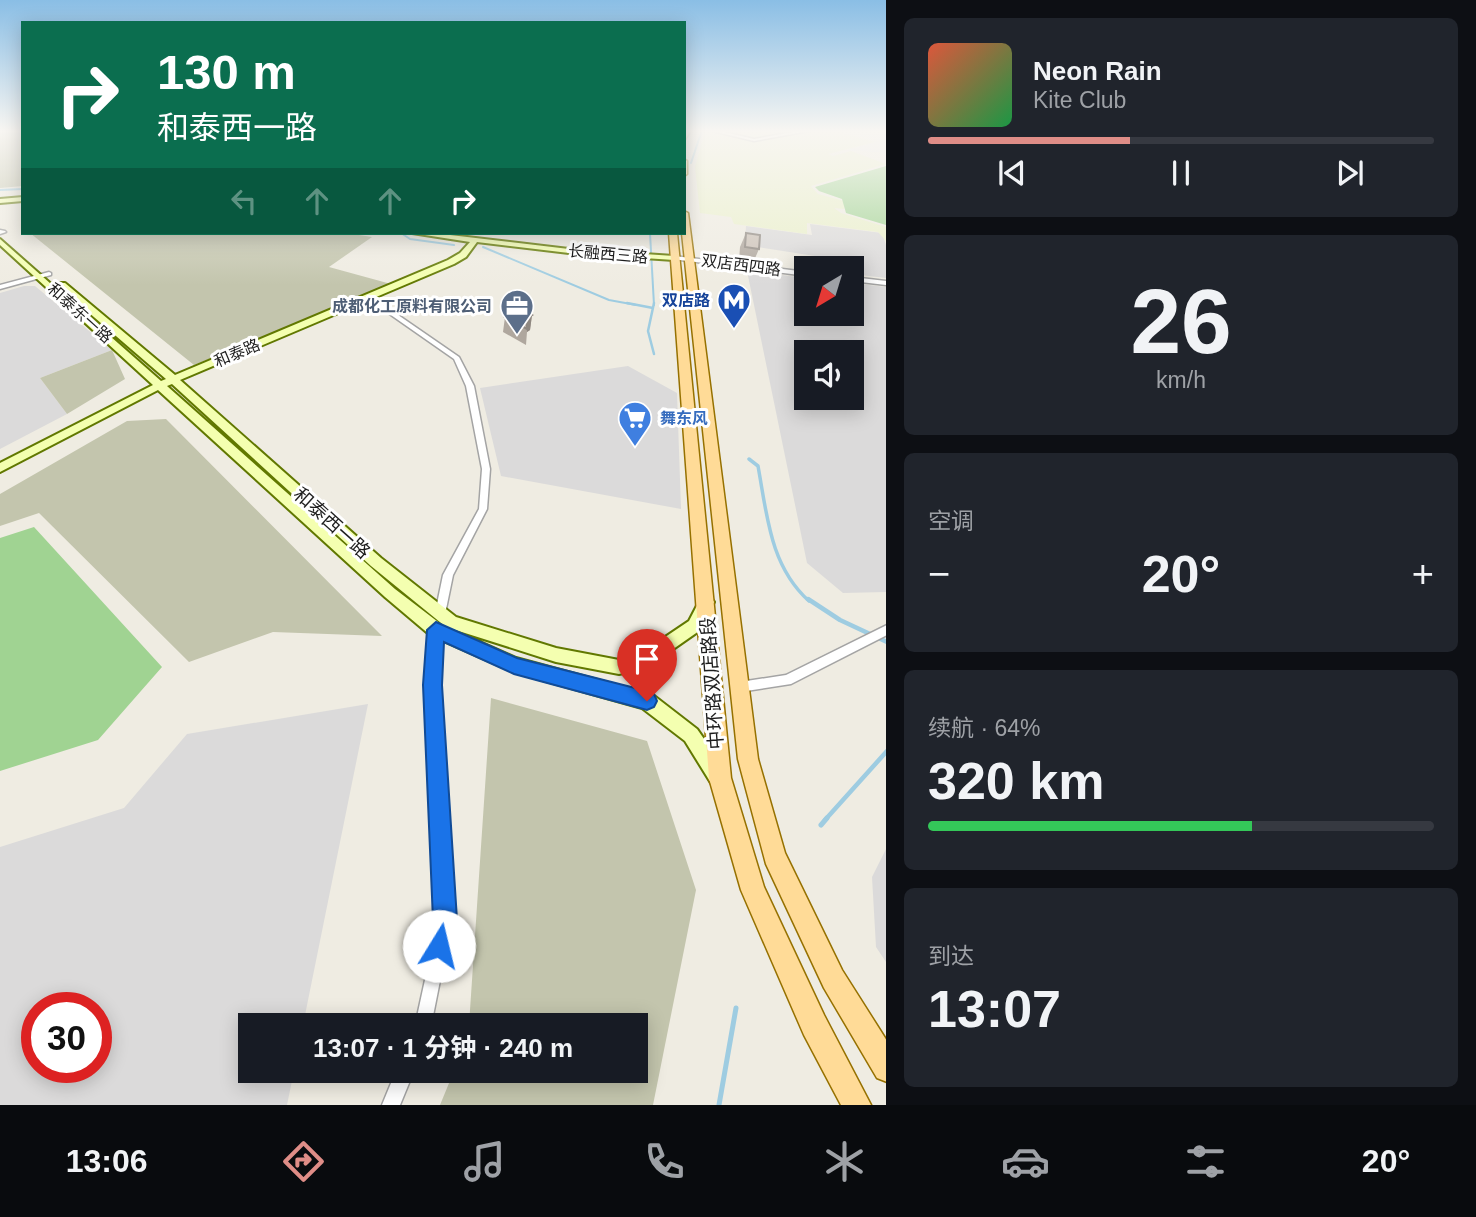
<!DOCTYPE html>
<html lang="zh">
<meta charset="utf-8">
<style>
:root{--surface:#171b24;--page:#20242c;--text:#f1f3f6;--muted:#9ea1a6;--line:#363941;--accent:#df8d87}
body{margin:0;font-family:Arial,"Noto Sans SC",sans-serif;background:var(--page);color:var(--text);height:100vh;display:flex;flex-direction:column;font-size:26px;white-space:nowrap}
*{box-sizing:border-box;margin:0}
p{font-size:23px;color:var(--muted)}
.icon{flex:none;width:38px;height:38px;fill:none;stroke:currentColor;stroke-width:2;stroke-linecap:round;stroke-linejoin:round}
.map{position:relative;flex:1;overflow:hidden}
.panel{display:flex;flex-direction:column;gap:18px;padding:18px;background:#0d0f14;width:590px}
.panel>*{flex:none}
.top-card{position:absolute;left:21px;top:21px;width:665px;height:214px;border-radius:0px;box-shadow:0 4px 18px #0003;background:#0b6e4f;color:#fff;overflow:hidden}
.needle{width:46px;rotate:218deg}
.fabs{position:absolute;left:794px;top:256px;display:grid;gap:14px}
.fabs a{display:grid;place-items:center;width:70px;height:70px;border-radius:0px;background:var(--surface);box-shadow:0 4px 18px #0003;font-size:35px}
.speed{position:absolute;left:21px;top:992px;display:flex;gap:14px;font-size:35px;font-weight:700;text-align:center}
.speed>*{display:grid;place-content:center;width:91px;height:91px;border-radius:50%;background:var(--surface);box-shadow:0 4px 18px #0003;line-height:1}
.speed .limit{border:10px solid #d22;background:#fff;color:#111}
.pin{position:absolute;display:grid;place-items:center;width:60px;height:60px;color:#fff;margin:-72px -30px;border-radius:50% 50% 50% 0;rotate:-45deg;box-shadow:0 0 7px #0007}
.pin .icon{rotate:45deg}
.me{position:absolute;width:77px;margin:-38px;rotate:9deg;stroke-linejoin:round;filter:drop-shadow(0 0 5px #0008)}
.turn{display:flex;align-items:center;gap:24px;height:147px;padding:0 21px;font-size:32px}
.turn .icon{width:91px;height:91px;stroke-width:2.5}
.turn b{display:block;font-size:49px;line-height:60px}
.lanes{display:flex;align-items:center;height:66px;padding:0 21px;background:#0003;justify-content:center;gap:35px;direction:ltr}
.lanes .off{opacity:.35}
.big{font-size:52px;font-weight:700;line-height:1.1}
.panel .card{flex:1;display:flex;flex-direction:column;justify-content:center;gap:10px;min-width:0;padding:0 24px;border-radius:10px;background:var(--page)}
.panel .dial{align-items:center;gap:0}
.dial b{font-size:91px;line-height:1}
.song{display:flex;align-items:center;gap:21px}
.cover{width:84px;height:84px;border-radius:10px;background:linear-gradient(135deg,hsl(10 70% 55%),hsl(140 70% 35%))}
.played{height:7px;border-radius:4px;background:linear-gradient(90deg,var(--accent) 40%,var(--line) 40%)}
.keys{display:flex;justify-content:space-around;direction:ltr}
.heat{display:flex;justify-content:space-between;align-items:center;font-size:38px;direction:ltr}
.charge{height:10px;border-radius:5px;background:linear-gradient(90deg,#34c759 64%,var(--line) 0)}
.trip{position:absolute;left:238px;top:1013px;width:410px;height:70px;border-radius:0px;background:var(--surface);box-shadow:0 4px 18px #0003;font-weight:700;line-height:70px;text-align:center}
.tab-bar{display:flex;height:112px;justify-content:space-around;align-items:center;background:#090b0e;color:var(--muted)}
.tab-bar .icon{width:49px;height:49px}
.tab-bar .active{color:var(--accent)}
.tab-bar b{font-size:32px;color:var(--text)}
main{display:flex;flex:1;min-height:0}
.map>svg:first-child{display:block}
.residential{fill:#dbdada;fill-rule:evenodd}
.construction{fill:#c3c5ad}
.farmland{fill:#eaf0cb}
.forest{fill:#a0d392}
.parking{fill:#e9e9e9}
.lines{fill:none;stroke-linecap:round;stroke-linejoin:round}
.stream-far4{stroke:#9ecce1;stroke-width:2}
.stream-far3{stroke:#9ecce1;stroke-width:2.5}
.stream-far2{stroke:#9ecce1;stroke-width:3.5}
.stream-far1{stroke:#9ecce1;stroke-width:4.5}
.stream{stroke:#9ecce1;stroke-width:5}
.street-casing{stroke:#a4a4a4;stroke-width:3}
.secondary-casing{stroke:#617800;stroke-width:4}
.primary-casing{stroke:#967100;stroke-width:3}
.street{fill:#fff;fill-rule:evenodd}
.secondary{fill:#f4ffb0;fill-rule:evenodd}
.primary{fill:#ffdb97;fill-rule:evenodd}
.wall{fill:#afa79e}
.shaded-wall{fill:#8f8881}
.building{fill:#ccc2b8;stroke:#8f8881;stroke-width:2}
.route{fill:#1a73e8;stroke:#114b97;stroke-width:2}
.labels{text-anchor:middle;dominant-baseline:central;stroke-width:6;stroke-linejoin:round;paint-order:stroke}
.far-street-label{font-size:16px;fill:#1d1d1d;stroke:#fff}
.far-transit-label{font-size:16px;font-weight:bold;fill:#164399;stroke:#fff;text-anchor:end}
.far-service-label{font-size:16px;font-weight:bold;fill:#4e5e75;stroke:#fff;text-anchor:end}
.far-shop-label{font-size:16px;font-weight:bold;fill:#366cbe;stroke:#fff;text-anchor:start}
.street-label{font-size:19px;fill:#1d1d1d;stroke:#fff}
</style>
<main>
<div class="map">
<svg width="887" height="1105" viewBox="0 0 887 1105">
<rect width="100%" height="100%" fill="#efece2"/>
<!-- residential -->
<path class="residential" d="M810,224L882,233L886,245V278L852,274V268H816L815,256L745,245L746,226L812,235Z
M747,271L807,278V313H852V283L886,287V592L843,593L807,563ZM807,352H852V397H807Z
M24,286H35L112,350L40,378L67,414L0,449V293Z
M628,366L677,393L681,509L501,476L480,388Z
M368,704L303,1025L250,1026V1071H294L287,1105H0V847L124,808L187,734ZM96,1008V1068H37V1008Z
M886,849V962L876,947L872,877Z"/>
<!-- construction -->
<path class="construction" d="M0,130H23V186L0,188Z
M30,233H346L372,237L329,267L391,284L194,365Z
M112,350L125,379L67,414L40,378Z
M166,419L382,636L273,632L189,662L39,513L0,526V494L127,421Z
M491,698L647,741L696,890L653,1105H440L454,1071H635V1026L469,1025Z"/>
<!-- farmland -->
<path class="farmland" d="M705,130H832L875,142L828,154L833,156L851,151L886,164L811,186L818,194L844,201V209L834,208L841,213L886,227V241L878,232L807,223V234L734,224L731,217L700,213L695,167Z"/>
<!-- forest -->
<path class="forest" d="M886,166V225L846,213L842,199L819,191L815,187Z
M34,527L162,667L98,740L0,771V538Z"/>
<!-- parking -->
<path class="parking" d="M841,130H886V153L848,150L879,141Z"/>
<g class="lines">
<!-- stream-far4 -->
<path class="stream-far4" d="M691,163L702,130
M0,190L23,189
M401,233L410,239L454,245
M650,233L654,305
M483,247L609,300L636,305"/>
<!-- stream-far3 -->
<path class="stream-far3" d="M627,303L653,308
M654,354L648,331L654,303"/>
<!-- stream-far2 -->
<path class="stream-far2" d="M749,459L758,466C767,515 770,566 809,601"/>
<!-- stream-far1 -->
<path class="stream-far1" d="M808,599L840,620L887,642
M825,820L887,751"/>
<!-- stream -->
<path class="stream" d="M821,825L827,818
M719,1105L736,1008"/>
<defs>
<path id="street" d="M708,130H716L754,139L804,130H815L754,141Z
M0,230L5,231L6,232L0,234Z
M674,256L807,272V276L672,259L671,258Z
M49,272L51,273V275L0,289V285Z
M852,277L887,281V285L852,281Z
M368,297H372L459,357L474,386L490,469L487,509L453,575L445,614L444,617L440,618L436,617L435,614L443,575L479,509L482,469L466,386L454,359L368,299Z
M436,625L440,627L441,630L439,686L452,920L431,1026H415L438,920L427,686L431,630L432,627Z
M887,625V635L791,684L740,692L736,691L734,687L736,683L740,682L786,675Z
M396,1071H414L400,1105H382Z"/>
<path id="secondary" d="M23,197V201L0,203V199Z
M412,233H433L569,249L674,256L678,258L674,260L569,253L477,242L466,257L454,264L180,380L381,558L456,617L556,648L619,660L637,656L689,621L701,598L706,596L711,598L714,602L699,631L646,668L619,674L556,662L446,627L371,566L172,384L167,386L395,589L442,625L516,658L653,695L697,729L725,769L727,776L725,783L718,785L711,783L685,741L642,708L514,672L430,635L385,597L158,390L0,472V463L153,385L0,245V239L161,381L166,379L59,287V283H65L175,375L448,260L460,253L470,242Z"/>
<path id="primary" d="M685,130H691L684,141Z
M684,159L687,161V174L684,176Z
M684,211L688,213L758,759L785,853L842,970L887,1041V1082L877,1078L824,988L766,864L738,759L682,233H684Z
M669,233H677L731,778L764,887L824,1015L871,1105H841L804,1035L741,890L709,778Z"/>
</defs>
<!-- street casing -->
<use href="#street" class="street-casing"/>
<!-- secondary casing -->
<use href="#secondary" class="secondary-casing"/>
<!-- primary casing -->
<use href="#primary" class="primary-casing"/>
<!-- street -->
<use href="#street" class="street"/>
<!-- secondary -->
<use href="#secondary" class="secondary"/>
<!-- primary -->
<use href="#primary" class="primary"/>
</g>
<!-- wall -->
<path class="wall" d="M746,233L759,249L753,263L739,261L740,247Z
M532,315L530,330L527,332L526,345L503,332L505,317Z"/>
<!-- shaded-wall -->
<path class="shaded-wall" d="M532,315L530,330L527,332L526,319Z"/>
<!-- building -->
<path class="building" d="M746,233L760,235L759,249L745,247Z
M520,309L532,315L526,319L527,329L505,317Z"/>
<!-- sky -->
<linearGradient id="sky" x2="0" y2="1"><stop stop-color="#8abee5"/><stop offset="0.46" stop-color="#f8f6f2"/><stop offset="1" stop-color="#f8f6f2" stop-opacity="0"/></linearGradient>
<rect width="887" height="285" fill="url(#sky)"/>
<!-- route -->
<path class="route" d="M436,622L517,658L647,691L654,694L657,701L654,707L647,710L514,674L444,642L442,685L457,920L448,955L439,959L430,955L427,946L433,920L423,685L427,630Z"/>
<!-- icons -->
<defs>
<symbol id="metro-pin" viewBox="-11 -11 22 30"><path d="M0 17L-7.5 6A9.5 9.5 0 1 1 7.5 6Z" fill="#1a4fb4" stroke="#fff"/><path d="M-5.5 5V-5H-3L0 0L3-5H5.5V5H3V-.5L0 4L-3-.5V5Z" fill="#fff"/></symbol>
<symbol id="office-pin" viewBox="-11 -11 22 30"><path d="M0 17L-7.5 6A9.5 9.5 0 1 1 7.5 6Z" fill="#5c6f8a" stroke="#fff"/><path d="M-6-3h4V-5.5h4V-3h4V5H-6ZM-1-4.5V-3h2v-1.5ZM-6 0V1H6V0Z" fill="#fff"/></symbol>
<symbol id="supermarket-pin" viewBox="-11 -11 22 30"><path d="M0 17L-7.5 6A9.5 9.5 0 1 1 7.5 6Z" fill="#3f7fe0" stroke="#fff"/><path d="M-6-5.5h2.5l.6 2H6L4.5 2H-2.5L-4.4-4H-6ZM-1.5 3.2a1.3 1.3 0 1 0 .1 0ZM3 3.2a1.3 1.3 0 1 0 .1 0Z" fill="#fff"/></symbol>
</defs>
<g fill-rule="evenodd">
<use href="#metro-pin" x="715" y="281" width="38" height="52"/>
<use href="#office-pin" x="498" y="287" width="38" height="52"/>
<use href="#supermarket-pin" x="616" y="399" width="38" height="52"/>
</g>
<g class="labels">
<!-- far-street labels -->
<g class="far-street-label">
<text transform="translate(608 254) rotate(5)">长融西三路</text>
<text transform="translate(741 265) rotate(7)">双店西四路</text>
<text transform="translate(80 313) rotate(42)">和泰东一路</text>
<text transform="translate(237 353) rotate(-23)">和泰路</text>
</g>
<!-- far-transit labels -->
<g class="far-transit-label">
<text x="710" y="300">双店路</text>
</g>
<!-- far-service labels -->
<g class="far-service-label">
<text x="492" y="306">成都化工原料有限公司</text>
</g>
<!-- far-shop labels -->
<g class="far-shop-label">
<text x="660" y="418">舞东风</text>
</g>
<!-- street labels -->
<g class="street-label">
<text transform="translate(332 523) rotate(42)">和泰西一路</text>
<text transform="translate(712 683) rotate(-94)">中环路双店路段</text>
</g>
</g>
</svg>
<div class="fabs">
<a><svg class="needle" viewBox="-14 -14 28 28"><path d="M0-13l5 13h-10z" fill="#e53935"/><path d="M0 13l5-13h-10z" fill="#9ea1a6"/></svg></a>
<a><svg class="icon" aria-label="sound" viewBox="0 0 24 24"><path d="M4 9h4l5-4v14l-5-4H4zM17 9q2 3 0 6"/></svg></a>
</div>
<div class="speed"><div class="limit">30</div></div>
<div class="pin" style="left:647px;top:701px;background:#d93025"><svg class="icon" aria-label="arrive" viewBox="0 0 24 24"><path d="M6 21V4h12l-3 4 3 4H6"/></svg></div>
<svg class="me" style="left:439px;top:946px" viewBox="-20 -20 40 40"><circle r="19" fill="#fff"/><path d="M0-13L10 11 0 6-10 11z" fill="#1a73e8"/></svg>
<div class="trip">13:07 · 1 分钟 · 240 m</div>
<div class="top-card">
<div class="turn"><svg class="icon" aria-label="right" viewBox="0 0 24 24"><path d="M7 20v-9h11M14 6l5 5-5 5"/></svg><div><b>130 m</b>和泰西一路</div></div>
<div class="lanes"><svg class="icon off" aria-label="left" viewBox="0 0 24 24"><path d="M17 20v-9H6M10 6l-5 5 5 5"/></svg><svg class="icon off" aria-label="ahead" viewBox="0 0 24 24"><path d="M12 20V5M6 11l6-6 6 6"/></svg><svg class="icon off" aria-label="ahead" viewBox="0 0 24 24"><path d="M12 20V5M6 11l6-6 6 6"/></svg><svg class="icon" aria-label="right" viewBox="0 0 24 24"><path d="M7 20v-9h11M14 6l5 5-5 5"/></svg></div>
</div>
</div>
<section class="panel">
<div class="card">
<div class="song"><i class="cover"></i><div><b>Neon Rain</b><p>Kite Club</p></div></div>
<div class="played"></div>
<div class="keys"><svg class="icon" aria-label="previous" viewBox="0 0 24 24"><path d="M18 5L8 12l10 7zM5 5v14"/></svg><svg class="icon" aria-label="pause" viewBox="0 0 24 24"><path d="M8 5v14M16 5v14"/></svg><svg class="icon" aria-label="next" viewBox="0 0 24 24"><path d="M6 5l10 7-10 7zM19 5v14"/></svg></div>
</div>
<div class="card dial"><b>26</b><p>km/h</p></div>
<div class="card"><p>空调</p>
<div class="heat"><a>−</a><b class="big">20°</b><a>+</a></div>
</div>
<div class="card"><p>续航 · 64%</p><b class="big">320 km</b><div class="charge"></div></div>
<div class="card"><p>到达</p><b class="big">13:07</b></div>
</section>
</main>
<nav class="tab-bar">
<b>13:06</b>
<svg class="icon active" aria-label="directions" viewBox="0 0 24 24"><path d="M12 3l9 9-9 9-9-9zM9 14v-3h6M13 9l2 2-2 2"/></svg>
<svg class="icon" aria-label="music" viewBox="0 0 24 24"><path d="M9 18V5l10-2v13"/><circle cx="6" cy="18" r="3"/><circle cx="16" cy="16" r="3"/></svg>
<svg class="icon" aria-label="phone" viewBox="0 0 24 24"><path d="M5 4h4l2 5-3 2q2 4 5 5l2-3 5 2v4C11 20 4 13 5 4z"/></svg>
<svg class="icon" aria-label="climate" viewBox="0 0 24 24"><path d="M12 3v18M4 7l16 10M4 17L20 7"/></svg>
<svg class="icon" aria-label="car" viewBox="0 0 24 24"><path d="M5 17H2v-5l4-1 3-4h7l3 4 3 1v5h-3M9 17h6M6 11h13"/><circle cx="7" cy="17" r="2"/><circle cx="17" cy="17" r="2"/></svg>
<svg class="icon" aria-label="filters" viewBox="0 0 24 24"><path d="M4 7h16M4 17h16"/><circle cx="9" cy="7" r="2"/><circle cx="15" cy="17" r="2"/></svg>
<b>20°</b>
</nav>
